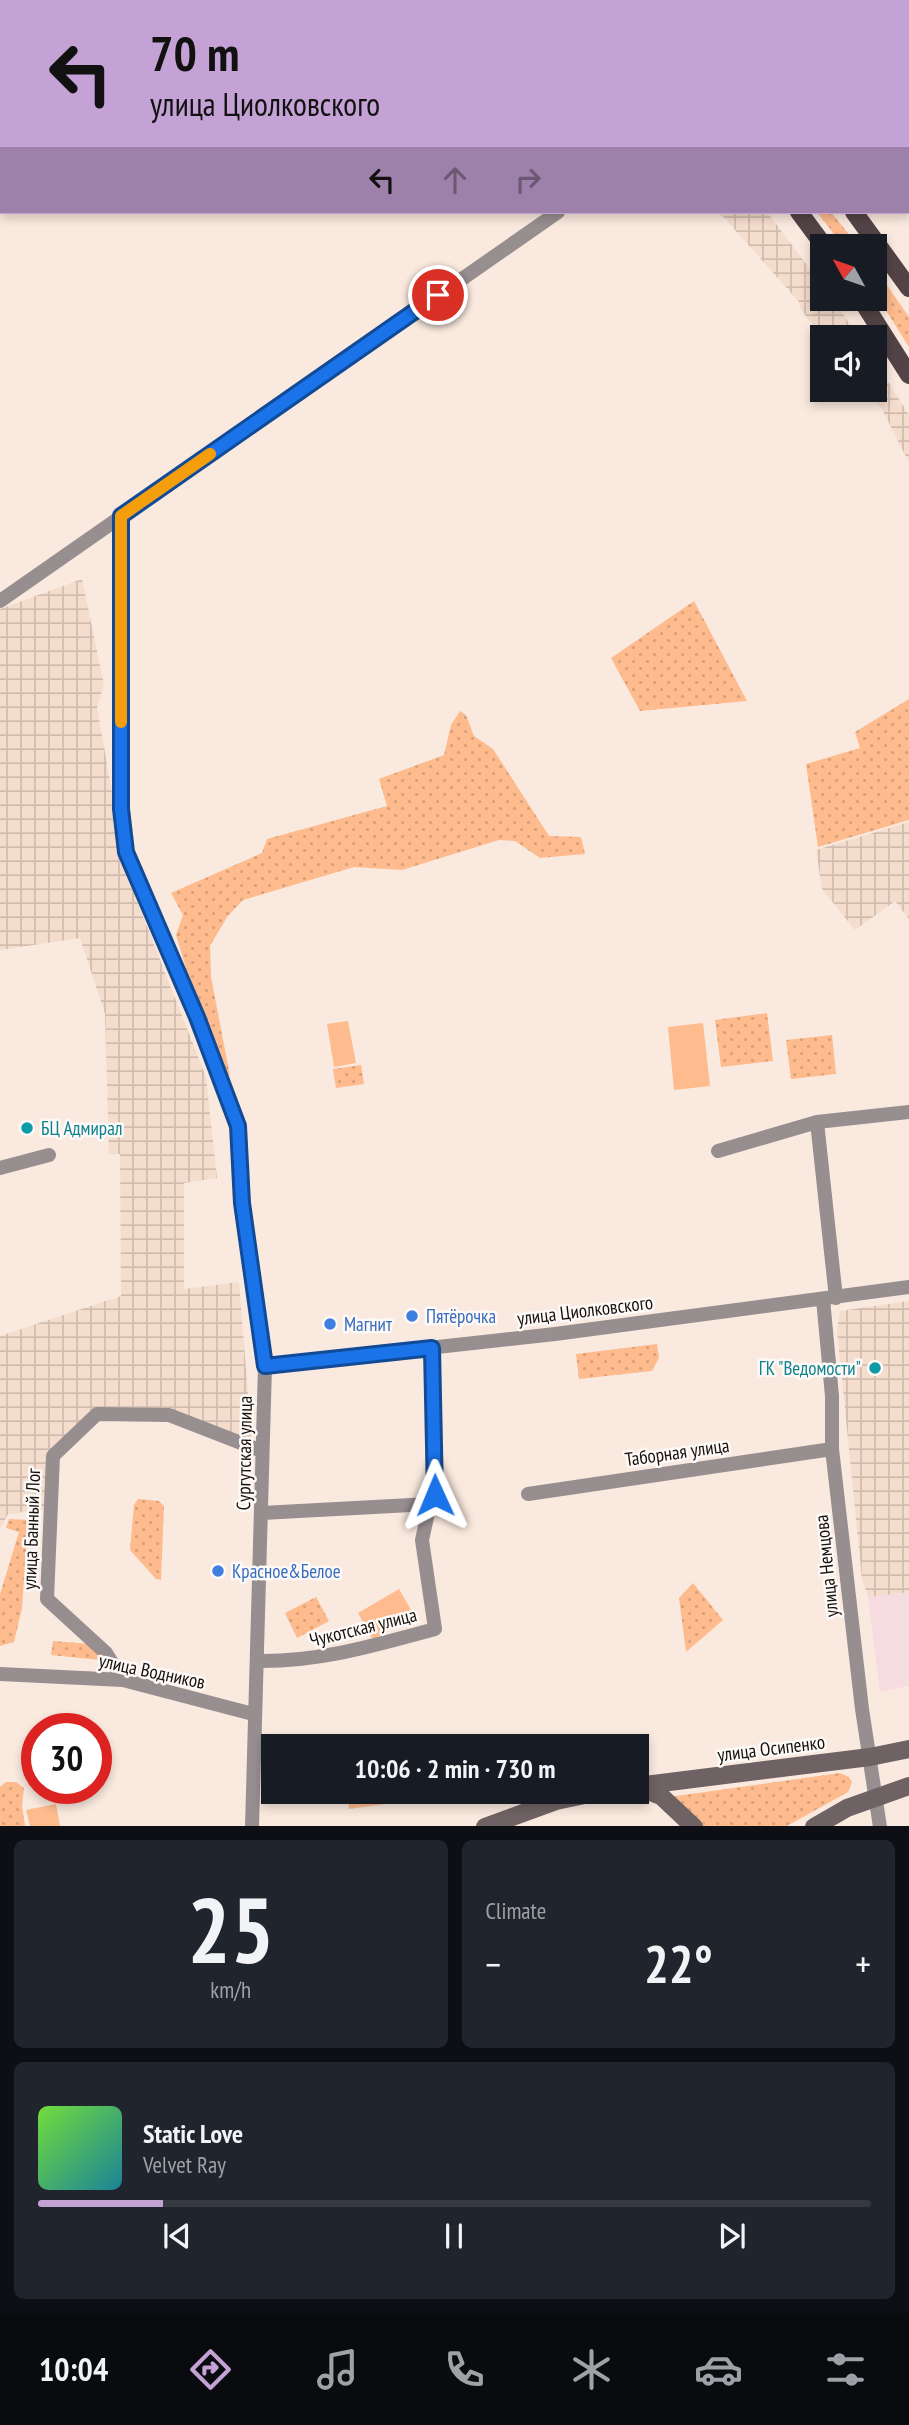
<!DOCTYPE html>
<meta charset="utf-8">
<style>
:root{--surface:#171b24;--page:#20242c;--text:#f1f3f6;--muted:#9ea1a6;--line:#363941;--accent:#c5a2d5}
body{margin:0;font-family:"PT Sans Narrow",sans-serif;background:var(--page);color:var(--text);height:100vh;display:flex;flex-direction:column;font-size:26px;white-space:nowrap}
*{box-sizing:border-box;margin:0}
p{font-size:23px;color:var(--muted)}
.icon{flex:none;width:38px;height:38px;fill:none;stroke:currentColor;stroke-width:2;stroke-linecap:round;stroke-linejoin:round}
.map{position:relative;height:1826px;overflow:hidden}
.panel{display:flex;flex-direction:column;gap:14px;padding:14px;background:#0d0f14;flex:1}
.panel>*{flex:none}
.banner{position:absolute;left:0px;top:0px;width:910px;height:214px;box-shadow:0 4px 10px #0003;background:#c5a2d5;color:#111;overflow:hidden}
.needle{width:46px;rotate:310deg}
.controls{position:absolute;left:810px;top:234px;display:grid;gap:14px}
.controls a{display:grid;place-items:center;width:77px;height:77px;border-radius:0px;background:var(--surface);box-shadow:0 4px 10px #0003;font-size:35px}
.speed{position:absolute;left:21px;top:1713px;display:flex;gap:14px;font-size:35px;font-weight:700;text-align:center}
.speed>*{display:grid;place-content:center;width:91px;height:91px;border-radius:50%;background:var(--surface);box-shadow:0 4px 10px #0003;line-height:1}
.speed .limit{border:10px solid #d22;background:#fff;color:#111}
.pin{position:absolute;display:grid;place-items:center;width:60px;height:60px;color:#fff;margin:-30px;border:4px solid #fff;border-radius:50%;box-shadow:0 2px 7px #0007}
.me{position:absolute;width:77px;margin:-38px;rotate:359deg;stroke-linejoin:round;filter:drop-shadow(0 0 5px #0008)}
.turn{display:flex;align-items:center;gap:24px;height:147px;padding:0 35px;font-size:32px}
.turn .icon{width:91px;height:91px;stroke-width:2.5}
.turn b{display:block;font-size:49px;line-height:60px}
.lanes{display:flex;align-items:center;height:66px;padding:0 35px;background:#0003;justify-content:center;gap:35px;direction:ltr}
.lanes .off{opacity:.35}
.big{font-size:52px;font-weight:800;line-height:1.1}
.panel .widget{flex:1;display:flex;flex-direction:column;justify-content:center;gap:10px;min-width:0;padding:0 24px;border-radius:10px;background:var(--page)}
.panel .dial{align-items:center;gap:0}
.dial b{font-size:91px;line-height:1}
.song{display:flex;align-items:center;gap:21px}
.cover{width:84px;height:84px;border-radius:10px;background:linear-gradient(135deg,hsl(100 70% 55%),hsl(190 70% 35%))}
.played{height:7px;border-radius:4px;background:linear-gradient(90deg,var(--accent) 15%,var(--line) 15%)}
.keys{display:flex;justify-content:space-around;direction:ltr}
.heat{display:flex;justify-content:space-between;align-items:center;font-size:38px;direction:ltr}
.panel .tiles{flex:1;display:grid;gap:14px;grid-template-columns:1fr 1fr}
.widget:last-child{grid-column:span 2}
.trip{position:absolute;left:261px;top:1734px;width:388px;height:70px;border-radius:0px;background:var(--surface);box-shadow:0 4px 10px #0003;font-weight:800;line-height:70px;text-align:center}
.menu{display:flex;height:112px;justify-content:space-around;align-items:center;background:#090b0e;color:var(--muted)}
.menu .icon{width:49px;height:49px}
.menu .current{color:var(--accent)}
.menu b{font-size:32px;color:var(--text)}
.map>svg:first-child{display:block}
.commercial{fill:#f6dbe1}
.industrial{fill:url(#industrial-grid)}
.green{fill:url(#green-dots)}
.pitch{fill:#fdbb8e}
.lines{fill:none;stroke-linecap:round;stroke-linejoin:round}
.street{stroke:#978e90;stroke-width:14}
.secondary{stroke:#6f6264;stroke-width:18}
.primary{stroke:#524346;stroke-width:18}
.route-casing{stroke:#114b97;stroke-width:18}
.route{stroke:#1a73e8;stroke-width:12}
.slow{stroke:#f59e0b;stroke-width:12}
.culture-dot{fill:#0f9aa8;stroke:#fdf9f7;stroke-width:2.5}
.shop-dot{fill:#3f7fe0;stroke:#fdf9f7;stroke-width:2.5}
.labels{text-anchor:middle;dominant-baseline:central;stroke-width:5;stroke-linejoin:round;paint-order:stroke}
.culture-label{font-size:19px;fill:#0d838f;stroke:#fdf9f7;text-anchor:start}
.street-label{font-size:19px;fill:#16110d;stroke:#fdf9f7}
.shop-label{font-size:19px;fill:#366cbe;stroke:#fdf9f7;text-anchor:start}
</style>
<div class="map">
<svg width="909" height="1827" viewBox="0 0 909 1827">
<defs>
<pattern id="industrial-grid" width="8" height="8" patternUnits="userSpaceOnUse" patternTransform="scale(1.75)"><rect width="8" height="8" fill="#f5ddcd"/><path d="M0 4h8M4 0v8" fill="none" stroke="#d1bdaf"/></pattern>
<pattern id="green-dots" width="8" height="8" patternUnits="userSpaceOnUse" patternTransform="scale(1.75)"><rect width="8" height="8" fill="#fdbb8e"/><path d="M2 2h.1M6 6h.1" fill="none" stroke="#d8a079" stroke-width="1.8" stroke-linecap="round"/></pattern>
</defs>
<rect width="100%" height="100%" fill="#fae9de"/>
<!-- commercial -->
<path class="commercial" d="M909,1592V1686L880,1691L868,1597Z"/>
<!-- industrial -->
<path class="industrial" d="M767,212L822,285V299H833L859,338H822L800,308L799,302L720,213Z
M875,361L909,415V463L883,411L867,390H875Z
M82,579L104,685L97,707L126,873L206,1077L217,1178L184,1183V1289L239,1282L252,1445L169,1415L97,1414L53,1456L50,1509L8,1514L0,1529V1336L121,1296L120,1154H109L105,1014L80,938L0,950V609Z
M909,822V919L895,901L855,930L822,889L816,850Z
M909,1301V1592L868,1597L862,1579L837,1330L840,1311Z"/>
<!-- green -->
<path class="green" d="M817,212H831L859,247H844Z
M875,268L909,317V347L875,293Z
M694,601L747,701L640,711L611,658Z
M909,699V820L818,847L806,764L860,748L855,732Z
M460,711L466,715L474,736L493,749L549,836L581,837L585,854L540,858L515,841L499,840L402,870L354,867L243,900L227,917L210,946L211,977L230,1076L228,1075L198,1008L176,935L183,915L171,893L262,853L267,839L387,806L379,779L444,755L451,725Z
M767,1013L773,1061L721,1067L715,1020Z
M832,1035L836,1074L791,1079L786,1040Z
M361,1065L364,1084L336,1088L333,1069Z
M657,1344L659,1358L652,1371L579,1379L576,1354Z
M138,1499L159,1501L164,1506L161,1580L156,1579L130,1550L134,1505Z
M9,1519L28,1520L22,1608L14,1642L0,1646V1594L19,1532L6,1528Z
M693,1583L723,1620L686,1652L679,1598Z
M316,1597L329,1621L297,1638L285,1613Z
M53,1641L90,1644L101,1654L100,1660L51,1655Z
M840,1773L849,1777L852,1782L848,1792L787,1826H700L669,1797Z
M6,1782H16L24,1788L22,1806L25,1826H0V1787Z
M347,1792H384L385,1804L349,1809Z"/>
<!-- pitch -->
<path class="pitch" d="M348,1021L356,1063L334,1067L327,1024Z
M703,1023L710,1086L674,1090L668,1027Z
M399,1589L414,1615L373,1640L358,1613Z
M56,1804L60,1826H30L26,1810Z"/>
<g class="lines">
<!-- street -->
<path class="street" d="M121,516V809L126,852L197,1017L238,1126L242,1203L265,1366L252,1827
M0,601L558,212
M817,1122L836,1298
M718,1151L817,1122L909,1112
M0,1168L49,1155
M823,1299L832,1396V1449L862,1709L880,1827
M265,1366L555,1334L909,1287
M528,1494L832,1449
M262,1513L430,1504L435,1495L432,1348
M257,1661C320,1662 376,1645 435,1629L422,1540L430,1504
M0,1674L123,1680L253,1714
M123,1680L106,1653L47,1599L53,1456L97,1414L169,1415L262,1451"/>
<!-- secondary -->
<path class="secondary" d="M637,1786L870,1757L909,1749
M638,1787L661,1796L694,1827
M485,1827L556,1801L599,1792
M814,1827L847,1808L909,1786"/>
<!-- primary -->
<path class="primary" d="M615,0L617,2
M667,0L668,2
M799,212L825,247
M854,212L909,288
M861,299L909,375"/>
</g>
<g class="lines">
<defs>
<path id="route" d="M435,1495L432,1348L265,1366L242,1203L238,1126L197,1017L126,852L121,809V516L438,295"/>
</defs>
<!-- route casing -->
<use href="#route" class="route-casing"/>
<!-- route -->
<use href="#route" class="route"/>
<!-- slow -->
<path class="slow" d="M121,722V516L210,454"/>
</g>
<!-- markers -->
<g class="culture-dot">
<circle cx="27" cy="1128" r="7"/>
<circle cx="875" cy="1368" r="7"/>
</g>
<g class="shop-dot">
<circle cx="412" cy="1316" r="7"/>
<circle cx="330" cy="1324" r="7"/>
<circle cx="218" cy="1571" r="7"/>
</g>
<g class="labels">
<!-- culture labels -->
<g class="culture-label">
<text x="41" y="1128">БЦ Адмирал</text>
<text x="861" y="1368" text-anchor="end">ГК "Ведомости"</text>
</g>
<!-- street labels -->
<g class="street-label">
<text transform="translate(585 1310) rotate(-7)">улица Циолковского</text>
<text transform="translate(677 1452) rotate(-8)">Таборная улица</text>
<text transform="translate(244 1453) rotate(-89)">Сургутская улица</text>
<text transform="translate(31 1529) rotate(-88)">улица Банный Лог</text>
<text transform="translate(826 1566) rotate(-96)">улица Немцова</text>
<text transform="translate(363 1627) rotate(-14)">Чукотская улица</text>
<text transform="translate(152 1671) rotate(12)">улица Водников</text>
<text transform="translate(771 1748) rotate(-7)">улица Осипенко</text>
</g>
<!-- shop labels -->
<g class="shop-label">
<text x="426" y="1316">Пятёрочка</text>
<text x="344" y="1324">Магнит</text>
<text x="232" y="1571">Красное&amp;Белое</text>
</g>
</g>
</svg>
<div class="controls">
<a><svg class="needle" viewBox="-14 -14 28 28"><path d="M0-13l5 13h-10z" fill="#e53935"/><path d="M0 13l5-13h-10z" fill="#9ea1a6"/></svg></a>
<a><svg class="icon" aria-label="sound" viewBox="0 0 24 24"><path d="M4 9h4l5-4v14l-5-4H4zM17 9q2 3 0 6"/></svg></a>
</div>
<div class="speed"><div class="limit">30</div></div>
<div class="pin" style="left:438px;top:295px;background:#d93025"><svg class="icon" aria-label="arrive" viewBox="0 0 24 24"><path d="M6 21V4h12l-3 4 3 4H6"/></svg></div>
<svg class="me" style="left:435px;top:1495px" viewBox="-20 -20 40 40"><path d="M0-17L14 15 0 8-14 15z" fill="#1a73e8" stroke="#fff" stroke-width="4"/></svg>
<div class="trip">10:06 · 2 min · 730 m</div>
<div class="banner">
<div class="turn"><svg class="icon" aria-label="left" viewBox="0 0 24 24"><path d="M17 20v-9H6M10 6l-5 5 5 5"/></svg><div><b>70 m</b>улица Циолковского</div></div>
<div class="lanes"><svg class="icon" aria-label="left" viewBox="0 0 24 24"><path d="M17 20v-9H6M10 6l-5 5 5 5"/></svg><svg class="icon off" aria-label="ahead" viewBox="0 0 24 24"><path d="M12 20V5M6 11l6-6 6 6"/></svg><svg class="icon off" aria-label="right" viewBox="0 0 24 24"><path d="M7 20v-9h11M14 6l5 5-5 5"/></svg></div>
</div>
</div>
<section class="panel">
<div class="tiles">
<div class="widget dial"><b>25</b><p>km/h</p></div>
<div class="widget"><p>Climate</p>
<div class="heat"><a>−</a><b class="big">22°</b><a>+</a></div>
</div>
<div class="widget">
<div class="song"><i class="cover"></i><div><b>Static Love</b><p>Velvet Ray</p></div></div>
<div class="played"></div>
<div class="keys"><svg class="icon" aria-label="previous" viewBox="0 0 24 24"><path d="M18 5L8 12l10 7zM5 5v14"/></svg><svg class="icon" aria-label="pause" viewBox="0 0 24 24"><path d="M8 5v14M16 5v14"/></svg><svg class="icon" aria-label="next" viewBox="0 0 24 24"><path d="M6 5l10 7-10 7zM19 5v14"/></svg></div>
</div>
</div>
</section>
<nav class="menu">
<b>10:04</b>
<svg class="icon current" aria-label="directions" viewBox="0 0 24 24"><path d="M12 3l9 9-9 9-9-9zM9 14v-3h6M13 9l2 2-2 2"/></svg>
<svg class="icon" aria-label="music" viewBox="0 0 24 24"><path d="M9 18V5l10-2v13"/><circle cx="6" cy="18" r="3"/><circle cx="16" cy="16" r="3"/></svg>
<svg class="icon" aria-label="phone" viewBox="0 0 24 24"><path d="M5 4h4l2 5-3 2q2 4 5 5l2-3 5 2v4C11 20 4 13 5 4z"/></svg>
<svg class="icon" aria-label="climate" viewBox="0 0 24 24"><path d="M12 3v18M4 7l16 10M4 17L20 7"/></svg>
<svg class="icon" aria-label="car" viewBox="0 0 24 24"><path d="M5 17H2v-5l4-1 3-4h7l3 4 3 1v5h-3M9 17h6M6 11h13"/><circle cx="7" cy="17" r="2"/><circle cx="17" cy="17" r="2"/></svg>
<svg class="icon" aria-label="filters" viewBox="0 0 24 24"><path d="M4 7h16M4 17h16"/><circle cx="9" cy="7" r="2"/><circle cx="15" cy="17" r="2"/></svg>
</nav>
